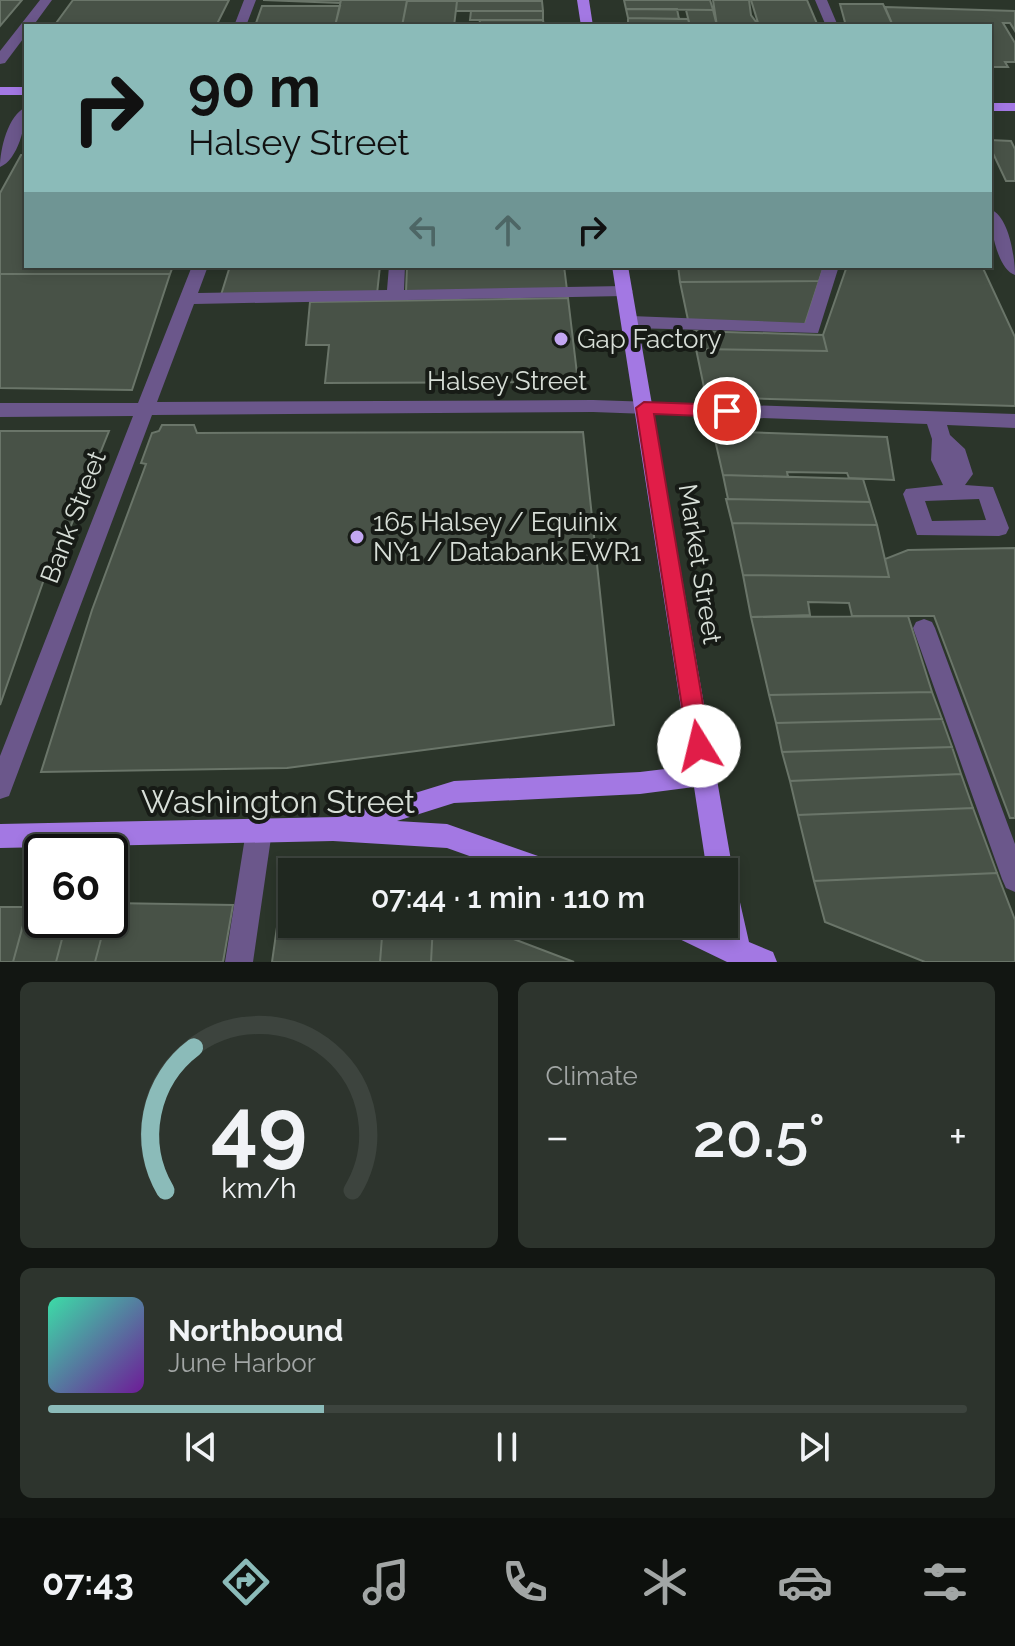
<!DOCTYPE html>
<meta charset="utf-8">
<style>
:root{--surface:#202820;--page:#2d342d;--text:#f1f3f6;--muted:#a2a6a5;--line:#3d443e;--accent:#8bbbb9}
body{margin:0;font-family:Raleway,sans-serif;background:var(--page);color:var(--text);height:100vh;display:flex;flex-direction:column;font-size:30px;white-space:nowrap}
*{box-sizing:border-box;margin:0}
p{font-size:26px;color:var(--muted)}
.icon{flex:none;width:44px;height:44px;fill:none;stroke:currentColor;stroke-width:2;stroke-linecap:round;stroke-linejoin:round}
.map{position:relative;height:962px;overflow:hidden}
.sheet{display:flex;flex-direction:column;gap:20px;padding:20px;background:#121612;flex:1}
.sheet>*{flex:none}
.top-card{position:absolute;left:24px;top:24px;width:968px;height:244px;border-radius:0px;box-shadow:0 4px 12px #0003,0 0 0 2px var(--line);background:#8bbbb9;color:#111;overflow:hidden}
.speed{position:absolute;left:24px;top:834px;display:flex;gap:16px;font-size:40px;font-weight:700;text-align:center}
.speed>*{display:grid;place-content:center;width:104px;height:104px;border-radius:50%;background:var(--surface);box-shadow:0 4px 12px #0003,0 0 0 2px var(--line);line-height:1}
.speed .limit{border:4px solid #111;border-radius:12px;background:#fff;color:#111}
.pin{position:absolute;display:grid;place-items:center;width:68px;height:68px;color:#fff;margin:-34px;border:4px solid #fff;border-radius:50%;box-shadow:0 2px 8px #0007}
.me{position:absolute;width:88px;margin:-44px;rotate:351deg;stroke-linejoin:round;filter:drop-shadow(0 0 6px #0008)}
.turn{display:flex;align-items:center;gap:28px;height:168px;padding:0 32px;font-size:36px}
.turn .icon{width:104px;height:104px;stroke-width:2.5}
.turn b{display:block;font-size:56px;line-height:68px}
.lanes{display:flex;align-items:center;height:76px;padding:0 32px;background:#0003;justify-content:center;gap:40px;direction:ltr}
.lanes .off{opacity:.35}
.big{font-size:60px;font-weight:600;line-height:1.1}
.sheet .widget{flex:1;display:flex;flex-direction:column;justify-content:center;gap:12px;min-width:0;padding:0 28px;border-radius:12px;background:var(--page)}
.sheet .dial{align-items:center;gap:0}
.dial svg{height:208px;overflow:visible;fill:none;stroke:var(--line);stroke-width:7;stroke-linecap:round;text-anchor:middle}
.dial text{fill:var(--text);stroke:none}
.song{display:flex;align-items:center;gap:24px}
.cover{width:96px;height:96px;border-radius:12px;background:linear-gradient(135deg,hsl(160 70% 55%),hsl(280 70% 35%))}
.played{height:8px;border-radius:4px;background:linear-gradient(90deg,var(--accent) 30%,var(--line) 30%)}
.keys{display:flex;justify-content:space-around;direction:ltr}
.heat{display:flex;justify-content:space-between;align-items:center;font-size:44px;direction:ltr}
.sheet .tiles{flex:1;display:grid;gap:20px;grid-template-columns:1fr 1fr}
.widget:last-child{grid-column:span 2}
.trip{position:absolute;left:278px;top:858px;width:460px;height:80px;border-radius:0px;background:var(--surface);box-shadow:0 4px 12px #0003,0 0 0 2px var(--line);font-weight:600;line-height:80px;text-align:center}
.dock{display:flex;height:128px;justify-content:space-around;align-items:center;background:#0d100d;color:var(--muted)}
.dock .icon{width:56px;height:56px}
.dock .active{color:var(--accent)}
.dock b{font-size:36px;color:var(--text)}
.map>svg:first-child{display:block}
.building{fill:#485247;stroke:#6a7569;stroke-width:2}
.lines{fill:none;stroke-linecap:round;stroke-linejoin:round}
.minor{fill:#6b578b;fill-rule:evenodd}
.major{fill:#a378e3;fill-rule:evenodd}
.route{fill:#e11d48;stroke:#92132f;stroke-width:2}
.poi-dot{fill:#c3a7f2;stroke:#171b16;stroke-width:3}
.labels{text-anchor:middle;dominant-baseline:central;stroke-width:8;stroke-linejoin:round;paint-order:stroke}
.poi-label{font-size:26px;fill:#d7ded7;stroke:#171b16;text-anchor:start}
.street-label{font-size:26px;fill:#d7ded7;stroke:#171b16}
.near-street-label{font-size:32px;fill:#d7ded7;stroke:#171b16}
</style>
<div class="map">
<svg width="1015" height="962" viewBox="0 0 1015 962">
<rect width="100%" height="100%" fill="#2b352a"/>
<!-- building -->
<path class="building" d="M0,0H22L0,26Z
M73,0H229L216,26H54Z
M263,0H341L340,3Z
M341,0H407L402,26H335Z
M624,0H710L713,10L626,9Z
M713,0H749L751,15L759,26H717Z
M751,0H807L818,26H759Z
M407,1H457L454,26H402Z
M457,1H542L543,11H456Z
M840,4H883L893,26H846Z
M262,6H340L335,26H255Z
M885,7L1015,11V31L1010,23H1003L1015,43V62H1005L1008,67H990V26H893Z
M626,9H677L679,19L628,18Z
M686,10H713L717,26H690Z
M471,11H543V20H470Z
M628,18L688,19L690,26H640L628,24Z
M480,20H543L544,26H479Z
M990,140L1011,141L1015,149V181H1006L990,147Z
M21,155H26V266H173L170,274H0V193Z
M230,266H380L377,294L221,295Z
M407,266H564L567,290L406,292Z
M678,266H824L819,281L680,282Z
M847,266H982L1015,337V406L706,397L696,349L827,351L823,335Z
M0,274H170L132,390L0,388Z
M819,281L804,327L688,320L680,282Z
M568,298L578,382L325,383L329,345H306L310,302Z
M694,331L823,335L827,351L696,349Z
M162,425H194L197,433L583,432L614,725L287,768L41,772L92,610L146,464L141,463L152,433L159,431Z
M0,431H109L70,528H62L0,705Z
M713,431L887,437L894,480L849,478L847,473L787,472L788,477L723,475Z
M723,475L863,479L870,502L728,499Z
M726,499L870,502L877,525L732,523Z
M732,523L877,525L889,577L743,575Z
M1015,548V818H1010L934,616H852L849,603L808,602L810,615L751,617L743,575L889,577L885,559L908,550Z
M908,616L932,692L769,695L751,617Z
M932,692L942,719L776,723L769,695Z
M942,719L952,747L782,752L776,723Z
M952,747L961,774L790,781L782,752Z
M961,774L973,808L798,815L790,781Z
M973,808L997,873L814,881L798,815Z
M997,873L1015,920V962H925L825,922L814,881Z
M110,903L233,905L223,962H95L106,920H110Z
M280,906L292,907V924H383L380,962H272Z
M0,907H28L13,962H0Z
M28,907H42V920H67L56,962H13Z
M67,920H106L95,962H56Z
M383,924H433L431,962H380Z
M433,924H474L574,962H431Z"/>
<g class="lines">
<!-- minor -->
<path class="minor" d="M40,0H52L33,26H26V35L5,63L0,64V51Z
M244,0H256L246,26H234Z
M815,0H827L838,26H826Z
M26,107C26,125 18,160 0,167C0,149 8,115 26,107Z
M990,209C1009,216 1015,257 1015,275C997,269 990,227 990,209Z
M192,266H208L198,293L387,290L389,266H405L404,290L624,286L633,291L624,296L194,304L157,402L593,400L1015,414V428L947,425L950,435L965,449L973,474L965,485L993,487L1009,528L1006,534L999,536L917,535L903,494L906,489L943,485L931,460L932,439L927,424L593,412L152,415L12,788L9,796L0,799V756L133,416L0,417V403H138ZM979,499L986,520L932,521L925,501Z
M823,266H839L818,333L631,328L622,322L631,316L805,323Z
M924,619L932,622L935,628L1015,844V892L1006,888L1002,879L913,628L916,622Z
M259,819L268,823L272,831L253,962H225L246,831L250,823Z"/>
<!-- major -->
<path class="major" d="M577,0H589L593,26H581Z
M0,87H26V95H0Z
M990,103H1015V111H990Z
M612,266H628L733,872L730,879L737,889L749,942L773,952L777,962H727L667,933L664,924H708L719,929L718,924H724V872H707L694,787L640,794L454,803L397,821L447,824L558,863L562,872H514L447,848L333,841L0,848V824L337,817L454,781L640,772L690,766Z"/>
</g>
<!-- route -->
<path class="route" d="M644,402L727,405L736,411L727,417L654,414L710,746L707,753L699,756L691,753L688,746L636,408Z"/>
<!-- markers -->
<g class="poi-dot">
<circle cx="561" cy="339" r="8"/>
<circle cx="357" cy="537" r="8"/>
</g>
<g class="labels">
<!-- poi labels -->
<g class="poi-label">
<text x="577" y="339">Gap Factory</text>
<text x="373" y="522">165 Halsey / Equinix<tspan x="373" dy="30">NY1 / Databank EWR1</tspan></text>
</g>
<!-- street labels -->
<g class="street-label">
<text x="507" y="381">Halsey Street</text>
<text transform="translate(73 517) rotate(-69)">Bank Street</text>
<text transform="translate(700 564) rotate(81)">Market Street</text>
</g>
<!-- near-street labels -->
<g class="near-street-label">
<text x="278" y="801">Washington Street</text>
</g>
</g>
</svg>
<div class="speed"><div class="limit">60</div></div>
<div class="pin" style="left:727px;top:411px;background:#d93025"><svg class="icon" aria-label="arrive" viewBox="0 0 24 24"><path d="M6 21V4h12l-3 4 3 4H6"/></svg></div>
<svg class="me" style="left:699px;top:746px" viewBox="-20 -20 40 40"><circle r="19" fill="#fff"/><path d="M0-13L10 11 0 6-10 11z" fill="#e11d48"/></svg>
<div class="trip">07:44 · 1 min · 110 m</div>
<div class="top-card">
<div class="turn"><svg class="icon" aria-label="right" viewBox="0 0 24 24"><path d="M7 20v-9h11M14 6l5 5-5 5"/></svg><div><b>90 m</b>Halsey Street</div></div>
<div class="lanes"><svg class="icon off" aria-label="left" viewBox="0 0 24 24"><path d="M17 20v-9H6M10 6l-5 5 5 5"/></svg><svg class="icon off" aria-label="ahead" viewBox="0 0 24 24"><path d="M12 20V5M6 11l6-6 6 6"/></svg><svg class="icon" aria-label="right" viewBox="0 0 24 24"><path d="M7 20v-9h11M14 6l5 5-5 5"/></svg></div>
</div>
</div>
<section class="sheet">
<div class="tiles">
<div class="widget dial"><svg viewBox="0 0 100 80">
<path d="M14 69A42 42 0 1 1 86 69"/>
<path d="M14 69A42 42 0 0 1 25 14" stroke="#8bbbb9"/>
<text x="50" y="56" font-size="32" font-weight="700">49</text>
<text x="50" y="72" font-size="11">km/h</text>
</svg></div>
<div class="widget"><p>Climate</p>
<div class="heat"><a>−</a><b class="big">20.5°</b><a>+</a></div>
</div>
<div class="widget">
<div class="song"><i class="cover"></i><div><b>Northbound</b><p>June Harbor</p></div></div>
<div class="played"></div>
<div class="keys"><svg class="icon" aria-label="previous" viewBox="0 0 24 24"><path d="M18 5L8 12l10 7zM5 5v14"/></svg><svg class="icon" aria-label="pause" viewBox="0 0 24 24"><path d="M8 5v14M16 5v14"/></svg><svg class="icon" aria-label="next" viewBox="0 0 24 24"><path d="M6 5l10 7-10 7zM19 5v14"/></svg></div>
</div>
</div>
</section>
<nav class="dock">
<b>07:43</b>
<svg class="icon active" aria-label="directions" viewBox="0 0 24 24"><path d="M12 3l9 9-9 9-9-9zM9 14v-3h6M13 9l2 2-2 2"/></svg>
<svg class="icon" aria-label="music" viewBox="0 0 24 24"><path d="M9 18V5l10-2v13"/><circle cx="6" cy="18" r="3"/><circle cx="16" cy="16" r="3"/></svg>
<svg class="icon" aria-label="phone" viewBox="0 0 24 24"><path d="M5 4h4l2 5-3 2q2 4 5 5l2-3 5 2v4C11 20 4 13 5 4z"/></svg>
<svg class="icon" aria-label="climate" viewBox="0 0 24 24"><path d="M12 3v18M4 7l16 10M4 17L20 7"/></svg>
<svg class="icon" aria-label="car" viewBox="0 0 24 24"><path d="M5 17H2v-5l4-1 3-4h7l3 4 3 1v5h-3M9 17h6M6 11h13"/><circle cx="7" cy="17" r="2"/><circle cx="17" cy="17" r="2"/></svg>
<svg class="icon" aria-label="filters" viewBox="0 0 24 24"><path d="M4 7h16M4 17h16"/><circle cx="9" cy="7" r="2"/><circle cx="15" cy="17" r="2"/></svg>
</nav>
